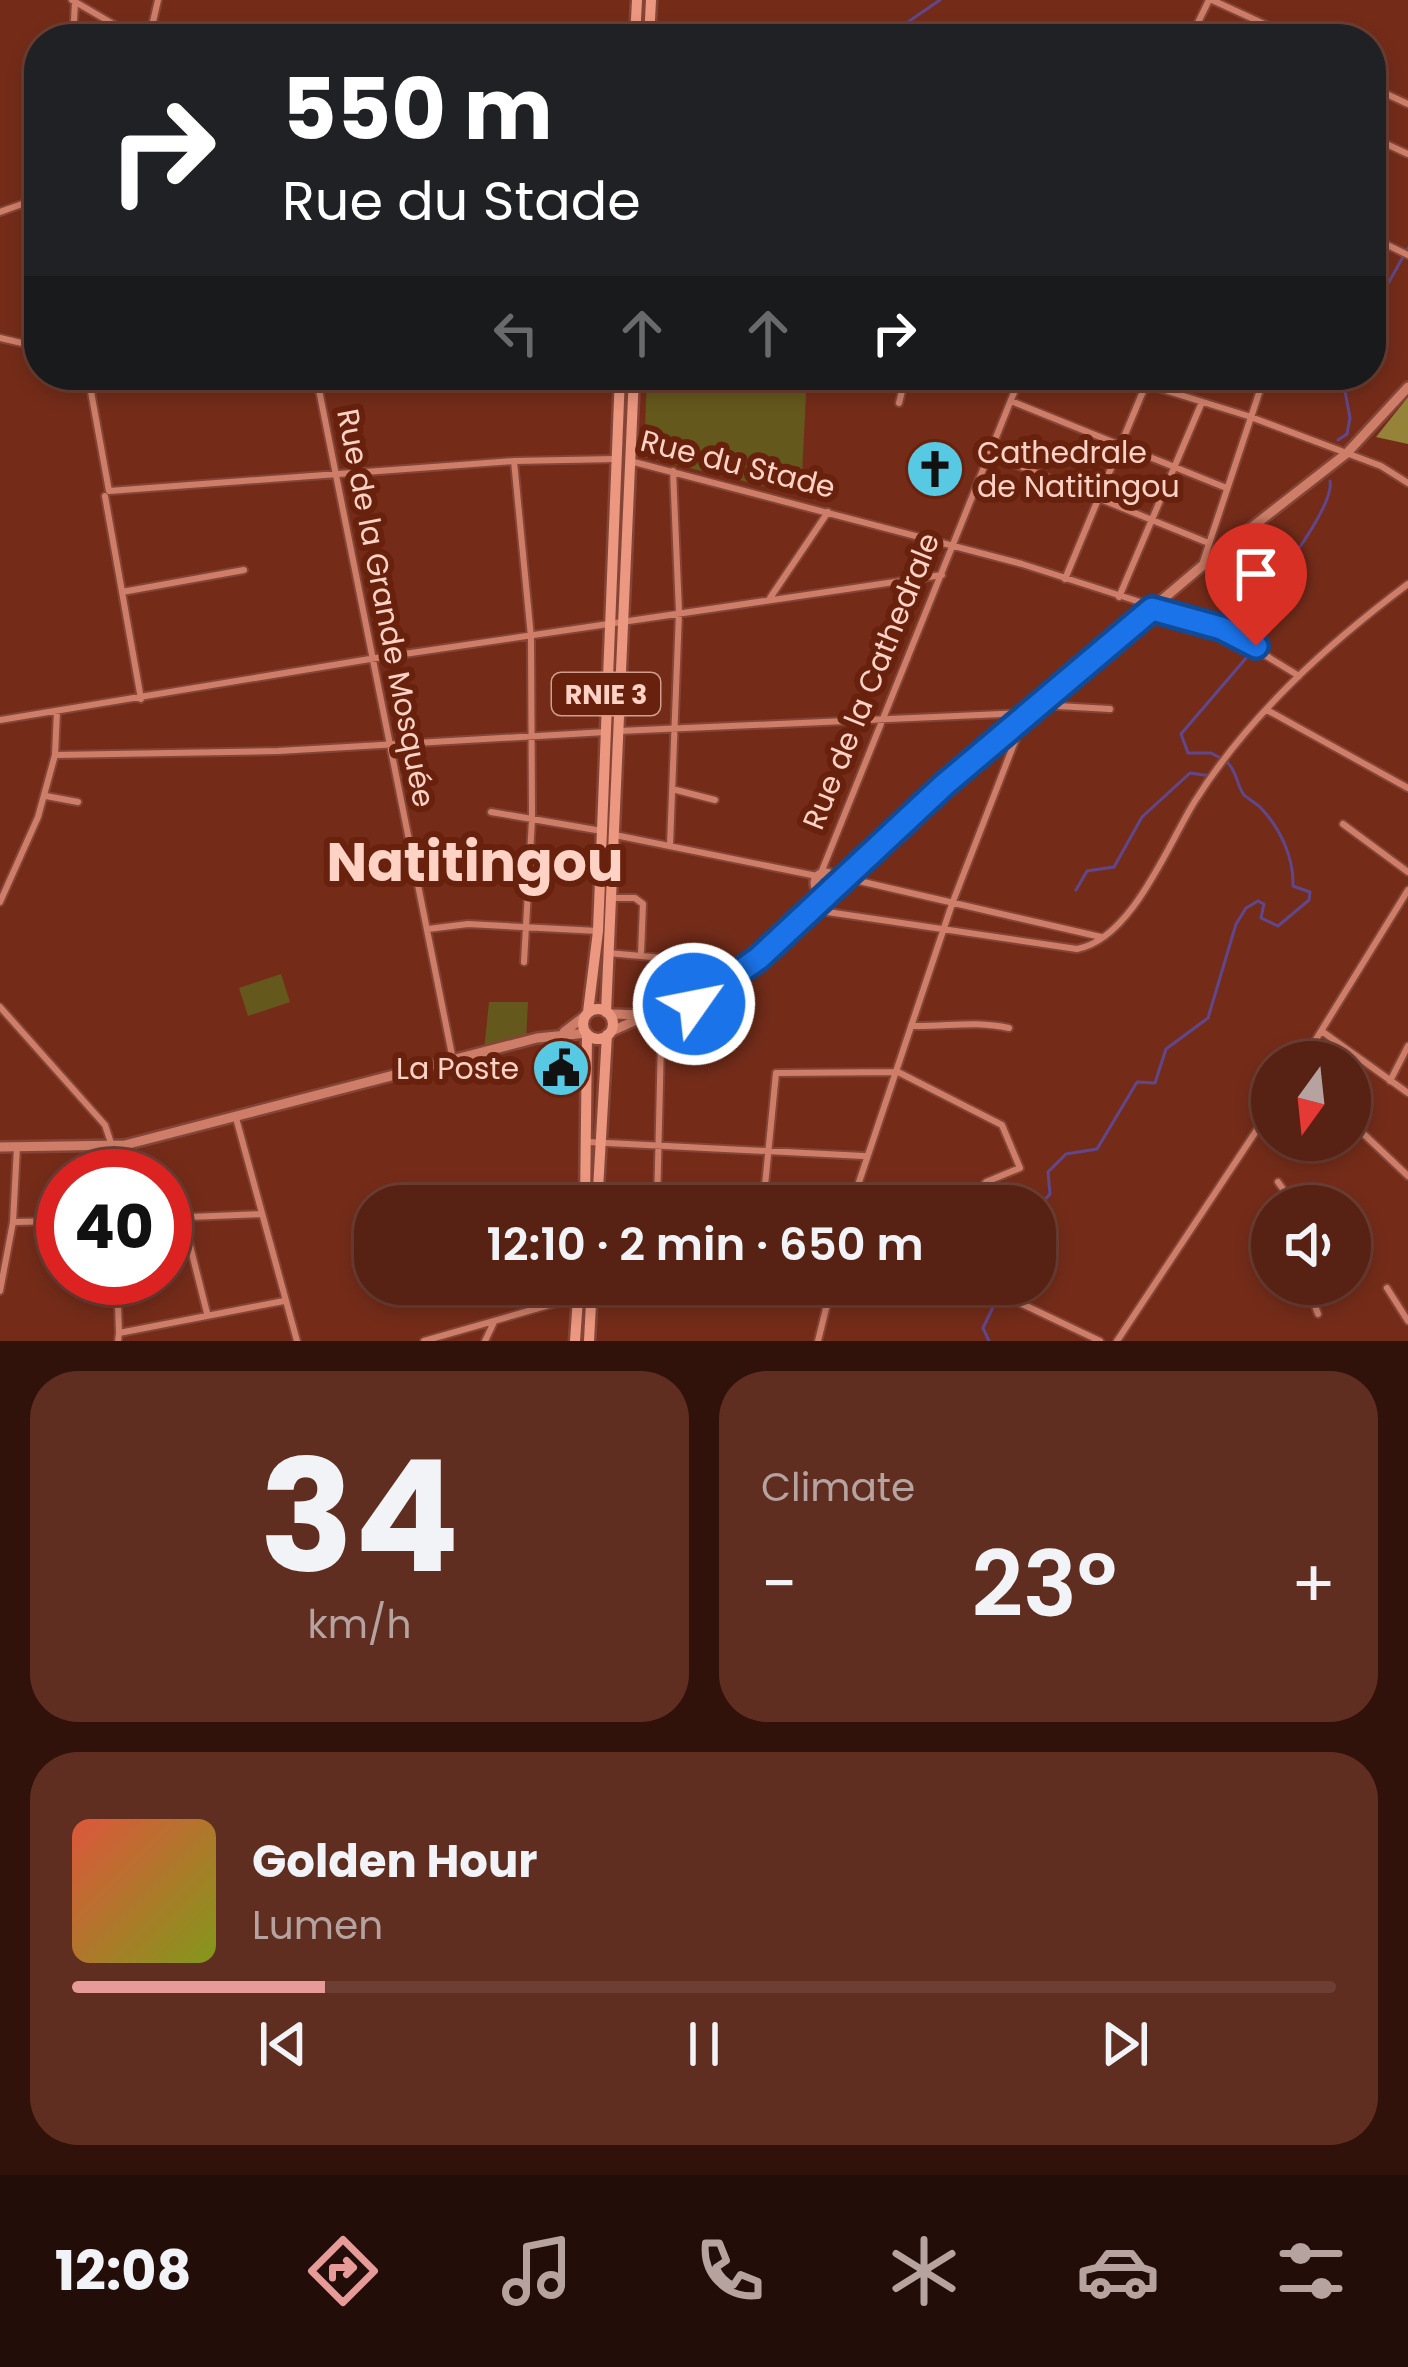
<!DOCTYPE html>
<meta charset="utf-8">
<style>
:root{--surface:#572113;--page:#602e21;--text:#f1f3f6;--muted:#b6a3a0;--line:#6d3e33;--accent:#e69b98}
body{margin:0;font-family:Poppins,sans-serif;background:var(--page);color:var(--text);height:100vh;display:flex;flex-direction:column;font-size:45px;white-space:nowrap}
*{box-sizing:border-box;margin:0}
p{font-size:39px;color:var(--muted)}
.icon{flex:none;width:66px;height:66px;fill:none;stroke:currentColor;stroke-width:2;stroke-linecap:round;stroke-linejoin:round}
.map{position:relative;height:1341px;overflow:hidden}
.drawer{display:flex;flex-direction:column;gap:30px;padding:30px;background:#30120a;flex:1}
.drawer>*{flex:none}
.top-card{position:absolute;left:24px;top:24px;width:1362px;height:366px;border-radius:48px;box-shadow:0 6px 18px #0003,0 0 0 3px var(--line);background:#202124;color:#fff;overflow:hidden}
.needle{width:78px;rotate:195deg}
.buttons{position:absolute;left:1251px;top:1041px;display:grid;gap:24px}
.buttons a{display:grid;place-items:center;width:120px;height:120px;border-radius:50%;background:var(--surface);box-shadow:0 6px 18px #0003,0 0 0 3px var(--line);font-size:60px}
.speed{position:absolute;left:36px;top:1149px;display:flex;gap:24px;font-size:60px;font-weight:700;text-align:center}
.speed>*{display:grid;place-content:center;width:156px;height:156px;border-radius:50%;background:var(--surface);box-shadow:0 6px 18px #0003,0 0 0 3px var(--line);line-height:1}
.speed .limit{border:18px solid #d22;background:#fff;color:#111}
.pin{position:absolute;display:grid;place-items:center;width:102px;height:102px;color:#fff;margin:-123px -51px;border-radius:50% 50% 50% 0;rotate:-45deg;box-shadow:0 0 12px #0007}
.pin .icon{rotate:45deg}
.me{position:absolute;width:132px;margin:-66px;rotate:57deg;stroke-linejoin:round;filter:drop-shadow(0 0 9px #0008)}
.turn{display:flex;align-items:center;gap:42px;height:252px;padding:0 60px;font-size:54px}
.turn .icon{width:156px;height:156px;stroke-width:2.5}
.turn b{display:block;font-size:84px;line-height:102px}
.lanes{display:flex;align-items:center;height:114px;padding:0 60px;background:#0003;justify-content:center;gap:60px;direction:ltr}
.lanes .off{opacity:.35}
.big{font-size:90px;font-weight:600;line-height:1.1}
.drawer .card{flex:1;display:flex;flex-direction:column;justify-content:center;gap:18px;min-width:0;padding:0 42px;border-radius:48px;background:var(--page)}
.drawer .dial{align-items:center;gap:0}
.dial b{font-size:156px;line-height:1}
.song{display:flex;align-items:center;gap:36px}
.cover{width:144px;height:144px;border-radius:18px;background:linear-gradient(135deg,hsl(10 70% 55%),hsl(70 70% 35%))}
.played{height:12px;border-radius:6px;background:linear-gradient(90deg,var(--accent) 20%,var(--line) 20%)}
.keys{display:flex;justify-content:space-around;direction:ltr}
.heat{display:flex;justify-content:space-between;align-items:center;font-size:66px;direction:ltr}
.drawer .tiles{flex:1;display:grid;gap:30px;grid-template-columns:1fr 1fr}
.card:last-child{grid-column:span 2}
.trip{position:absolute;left:354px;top:1185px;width:702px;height:120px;border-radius:48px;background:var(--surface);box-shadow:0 6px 18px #0003,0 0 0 3px var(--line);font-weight:600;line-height:120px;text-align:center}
.tab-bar{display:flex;height:192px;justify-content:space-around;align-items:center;background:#230d08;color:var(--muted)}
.tab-bar .icon{width:84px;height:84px}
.tab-bar .on{color:var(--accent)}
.tab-bar b{font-size:54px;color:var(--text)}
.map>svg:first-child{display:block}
.green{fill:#65581d}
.forest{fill:#948339}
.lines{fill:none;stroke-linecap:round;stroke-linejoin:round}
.stream{stroke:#60478c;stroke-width:3}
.minor-casing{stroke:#844537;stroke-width:10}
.tertiary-casing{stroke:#844537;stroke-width:14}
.trunk-casing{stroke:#844537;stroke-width:15}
.minor{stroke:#ce7e68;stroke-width:6}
.tertiary{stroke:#ce7e68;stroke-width:9}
.trunk{stroke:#ec977f;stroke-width:10}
.route-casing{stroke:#114b97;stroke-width:30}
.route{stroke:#1a73e8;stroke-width:21}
.labels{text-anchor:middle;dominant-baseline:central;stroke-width:12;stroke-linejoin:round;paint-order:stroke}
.shield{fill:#67210d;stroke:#d19d8e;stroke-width:3}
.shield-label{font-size:27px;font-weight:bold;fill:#fed2c5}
.poi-label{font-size:30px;fill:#fed2c5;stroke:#67210d;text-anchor:start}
.street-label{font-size:30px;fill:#fed2c5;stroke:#67210d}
.town-label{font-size:54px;font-weight:bold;fill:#fed2c5;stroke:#67210d}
</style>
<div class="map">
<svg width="1408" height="1341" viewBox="0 0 1408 1341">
<rect width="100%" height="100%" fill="#742c19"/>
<!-- green -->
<path class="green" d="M647,375H807L801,495L644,457Z
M281,974L290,1002L248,1016L239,988Z
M489,1002H528L526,1040L484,1051Z"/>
<!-- forest -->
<path class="forest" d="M1408,397V444L1376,437Z"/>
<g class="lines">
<!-- stream -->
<path class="stream" d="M883,39L940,0
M1371,314L1408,248
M1338,440L1347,434L1350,418L1342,375
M1224,760L1211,753H1188L1181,734L1247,657L1277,610L1279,603L1267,593C1282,572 1335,504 1330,481
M1076,890L1087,871L1114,867L1142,817L1190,773L1211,776
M1035,1211L1050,1194L1048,1172L1066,1154L1097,1149L1137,1082L1155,1083L1166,1049L1208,1018L1236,924L1246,908L1258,901L1264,904L1261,918L1278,926L1309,900L1310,892L1293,886C1294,857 1280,828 1260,807C1259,806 1245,796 1244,795C1236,784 1238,773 1227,762
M989,1341L983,1328L1004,1284"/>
<defs>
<path id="minor" d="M72,0L139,39
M1212,0L1297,39
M635,34L700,39
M73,39L75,2
M149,39L158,0
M1190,39L1209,0
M1371,86L1380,91L1371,110
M1380,91L1408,104
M1371,137L1408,154
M0,212L39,198
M1371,237L1408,255
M0,338L39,347
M88,375L109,491L514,461L616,459
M316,375L453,1060
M1116,375L1248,416L1381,466L1408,483
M1162,389L1170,375
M1011,401L1224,487
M899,403L906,375
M990,454L1206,542
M514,461L531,637L532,819L524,962
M630,461L1022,564L1221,628L1299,676
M105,496L141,699
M1202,565L1265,375
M1065,579L1146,384
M122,592L244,570
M1119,597L1202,402
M770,598L828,512
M1040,705L1110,709
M1267,710L1408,788
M57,711L55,755L278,751L606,732
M0,720L370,659L942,575
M619,731L1026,713
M676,790L715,800
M46,796L78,802
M491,812L602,831
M1343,824L1408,872
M615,835L817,876
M670,845L679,612L673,471
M821,873L1021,375
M846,878L1101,937
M611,898H635L643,904L641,953
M0,902L38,817L55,755
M814,910L1077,949C1132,939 1168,844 1195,801C1249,715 1328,644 1408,584
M428,929L468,924L598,931
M608,953L663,958L657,1206
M0,1007L105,1125L111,1143
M911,1026C947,1027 974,1020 1009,1028
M1323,1032L1408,1093
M1302,1062L1408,890
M1390,1081L1408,1046
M236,1118L297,1341
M1350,1121L1408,1176
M588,1142L864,1156
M1278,1182L1288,1196L1287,1206
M853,1196L895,1206
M763,1206L776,1073L898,1072L1002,1125L1020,1168L986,1182L967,1206
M851,1206L952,904L1024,718
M165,1218L262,1214
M183,1218L207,1313
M13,1222L63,1221
M117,1278L119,1333
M980,1284L1100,1341
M1307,1284L1318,1314
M1387,1288L1408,1321
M0,1291L13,1222L17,1147
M118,1341L119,1333L284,1301
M424,1341L591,1293
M485,1341L494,1322
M818,1341L832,1284
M1117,1341L1272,1107"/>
<path id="tertiary" d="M815 883a10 10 0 1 1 20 0a10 10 0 1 1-20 0Z
M835,886L943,785L1202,566L1347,453L1408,387
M609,1014C631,1014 652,1017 674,1011C730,997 789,933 827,893
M564,1032L585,1016
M610,1032L643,1017
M0,1147L125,1145L537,1038L587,1033"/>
<path id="trunk" d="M635,39L637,0
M649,39L651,0
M583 1024a15 15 0 1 1 30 0a15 15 0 1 1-30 0Z
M588,1012L598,931L620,375
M606,1012L634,375
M585,1206L587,1034
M597,1206L607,1035
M575,1341L579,1284
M589,1341L592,1284"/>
</defs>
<!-- minor casing -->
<use href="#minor" class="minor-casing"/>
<!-- tertiary casing -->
<use href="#tertiary" class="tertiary-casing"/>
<!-- trunk casing -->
<use href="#trunk" class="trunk-casing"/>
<!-- minor -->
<use href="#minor" class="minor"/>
<!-- tertiary -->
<use href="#tertiary" class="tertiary"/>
<!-- trunk -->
<use href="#trunk" class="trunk"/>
</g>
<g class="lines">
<defs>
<path id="route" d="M694,1004L759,958L944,785L1152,609L1221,628L1256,646"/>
</defs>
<!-- route casing -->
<use href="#route" class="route-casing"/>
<!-- route -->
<use href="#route" class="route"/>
</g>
<!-- icons -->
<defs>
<symbol id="church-disc" viewBox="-11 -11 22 22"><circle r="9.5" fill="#58c9e3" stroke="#67210d"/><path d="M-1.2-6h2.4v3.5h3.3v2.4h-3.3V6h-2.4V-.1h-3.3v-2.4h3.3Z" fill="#111"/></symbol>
<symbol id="civic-disc" viewBox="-11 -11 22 22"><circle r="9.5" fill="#58c9e3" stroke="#67210d"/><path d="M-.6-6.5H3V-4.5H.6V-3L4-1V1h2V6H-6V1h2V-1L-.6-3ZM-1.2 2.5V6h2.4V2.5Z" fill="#111"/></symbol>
</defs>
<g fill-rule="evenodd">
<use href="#church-disc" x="902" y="436" width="66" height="66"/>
<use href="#civic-disc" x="528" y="1035" width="66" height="66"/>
</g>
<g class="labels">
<!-- shield labels -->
<rect class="shield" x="552" y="673" width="108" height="42" rx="9"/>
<g class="shield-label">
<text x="606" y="694">RNIE 3</text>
</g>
<!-- poi labels -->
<g class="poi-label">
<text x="977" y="452">Cathedrale<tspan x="977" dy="34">de Natitingou</tspan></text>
<text x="519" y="1068" text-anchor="end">La Poste</text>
</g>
<!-- street labels -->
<g class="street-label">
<text transform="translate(738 464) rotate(14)">Rue du Stade</text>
<text transform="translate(386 608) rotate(79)">Rue de la Grande Mosquée</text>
<text transform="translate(871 681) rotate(-68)">Rue de la Cathedrale</text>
</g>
<!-- town labels -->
<g class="town-label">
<text x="475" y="862">Natitingou</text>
</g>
</g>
</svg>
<div class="buttons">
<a><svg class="needle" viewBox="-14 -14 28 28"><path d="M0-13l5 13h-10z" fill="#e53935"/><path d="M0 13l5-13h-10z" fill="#b6a3a0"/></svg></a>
<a><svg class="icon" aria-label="sound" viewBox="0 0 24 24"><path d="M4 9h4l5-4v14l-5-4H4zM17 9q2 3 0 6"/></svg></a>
</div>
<div class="speed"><div class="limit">40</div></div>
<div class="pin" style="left:1256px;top:646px;background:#d93025"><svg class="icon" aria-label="arrive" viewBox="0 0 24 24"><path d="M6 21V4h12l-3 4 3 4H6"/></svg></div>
<svg class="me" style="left:694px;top:1004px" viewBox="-20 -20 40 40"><circle r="17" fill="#1a73e8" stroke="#fff" stroke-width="3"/><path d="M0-11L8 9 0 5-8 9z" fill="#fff"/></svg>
<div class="trip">12:10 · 2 min · 650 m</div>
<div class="top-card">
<div class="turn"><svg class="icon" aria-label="right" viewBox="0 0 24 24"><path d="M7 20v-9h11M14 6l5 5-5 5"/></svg><div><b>550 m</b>Rue du Stade</div></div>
<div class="lanes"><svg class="icon off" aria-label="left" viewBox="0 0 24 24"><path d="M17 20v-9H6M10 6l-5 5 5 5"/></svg><svg class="icon off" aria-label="ahead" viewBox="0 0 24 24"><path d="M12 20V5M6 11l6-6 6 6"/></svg><svg class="icon off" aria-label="ahead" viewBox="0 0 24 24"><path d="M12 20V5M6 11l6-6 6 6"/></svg><svg class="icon" aria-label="right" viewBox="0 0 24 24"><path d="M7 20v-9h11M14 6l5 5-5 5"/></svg></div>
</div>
</div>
<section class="drawer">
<div class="tiles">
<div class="card dial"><b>34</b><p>km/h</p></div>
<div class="card"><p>Climate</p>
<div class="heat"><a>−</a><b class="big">23°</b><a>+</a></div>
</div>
<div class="card">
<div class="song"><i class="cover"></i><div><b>Golden Hour</b><p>Lumen</p></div></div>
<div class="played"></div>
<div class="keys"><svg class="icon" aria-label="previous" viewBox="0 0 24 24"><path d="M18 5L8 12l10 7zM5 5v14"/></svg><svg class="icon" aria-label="pause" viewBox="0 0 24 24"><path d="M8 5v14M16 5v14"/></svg><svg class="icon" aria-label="next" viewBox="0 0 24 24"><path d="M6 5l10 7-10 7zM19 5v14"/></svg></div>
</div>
</div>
</section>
<nav class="tab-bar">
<b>12:08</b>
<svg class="icon on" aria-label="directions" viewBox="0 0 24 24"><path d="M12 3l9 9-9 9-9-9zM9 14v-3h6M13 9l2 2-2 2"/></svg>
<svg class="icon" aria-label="music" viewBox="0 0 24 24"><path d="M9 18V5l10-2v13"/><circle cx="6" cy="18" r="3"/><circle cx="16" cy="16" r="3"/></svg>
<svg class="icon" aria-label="phone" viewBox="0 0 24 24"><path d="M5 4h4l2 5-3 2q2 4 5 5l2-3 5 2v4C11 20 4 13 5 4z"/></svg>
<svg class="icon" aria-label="climate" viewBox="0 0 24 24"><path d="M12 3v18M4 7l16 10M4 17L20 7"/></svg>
<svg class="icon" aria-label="car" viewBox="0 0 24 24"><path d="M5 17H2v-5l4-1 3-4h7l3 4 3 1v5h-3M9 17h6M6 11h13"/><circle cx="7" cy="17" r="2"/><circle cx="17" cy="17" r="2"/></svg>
<svg class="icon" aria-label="filters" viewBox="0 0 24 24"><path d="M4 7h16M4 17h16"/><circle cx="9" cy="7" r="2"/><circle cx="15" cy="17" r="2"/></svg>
</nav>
